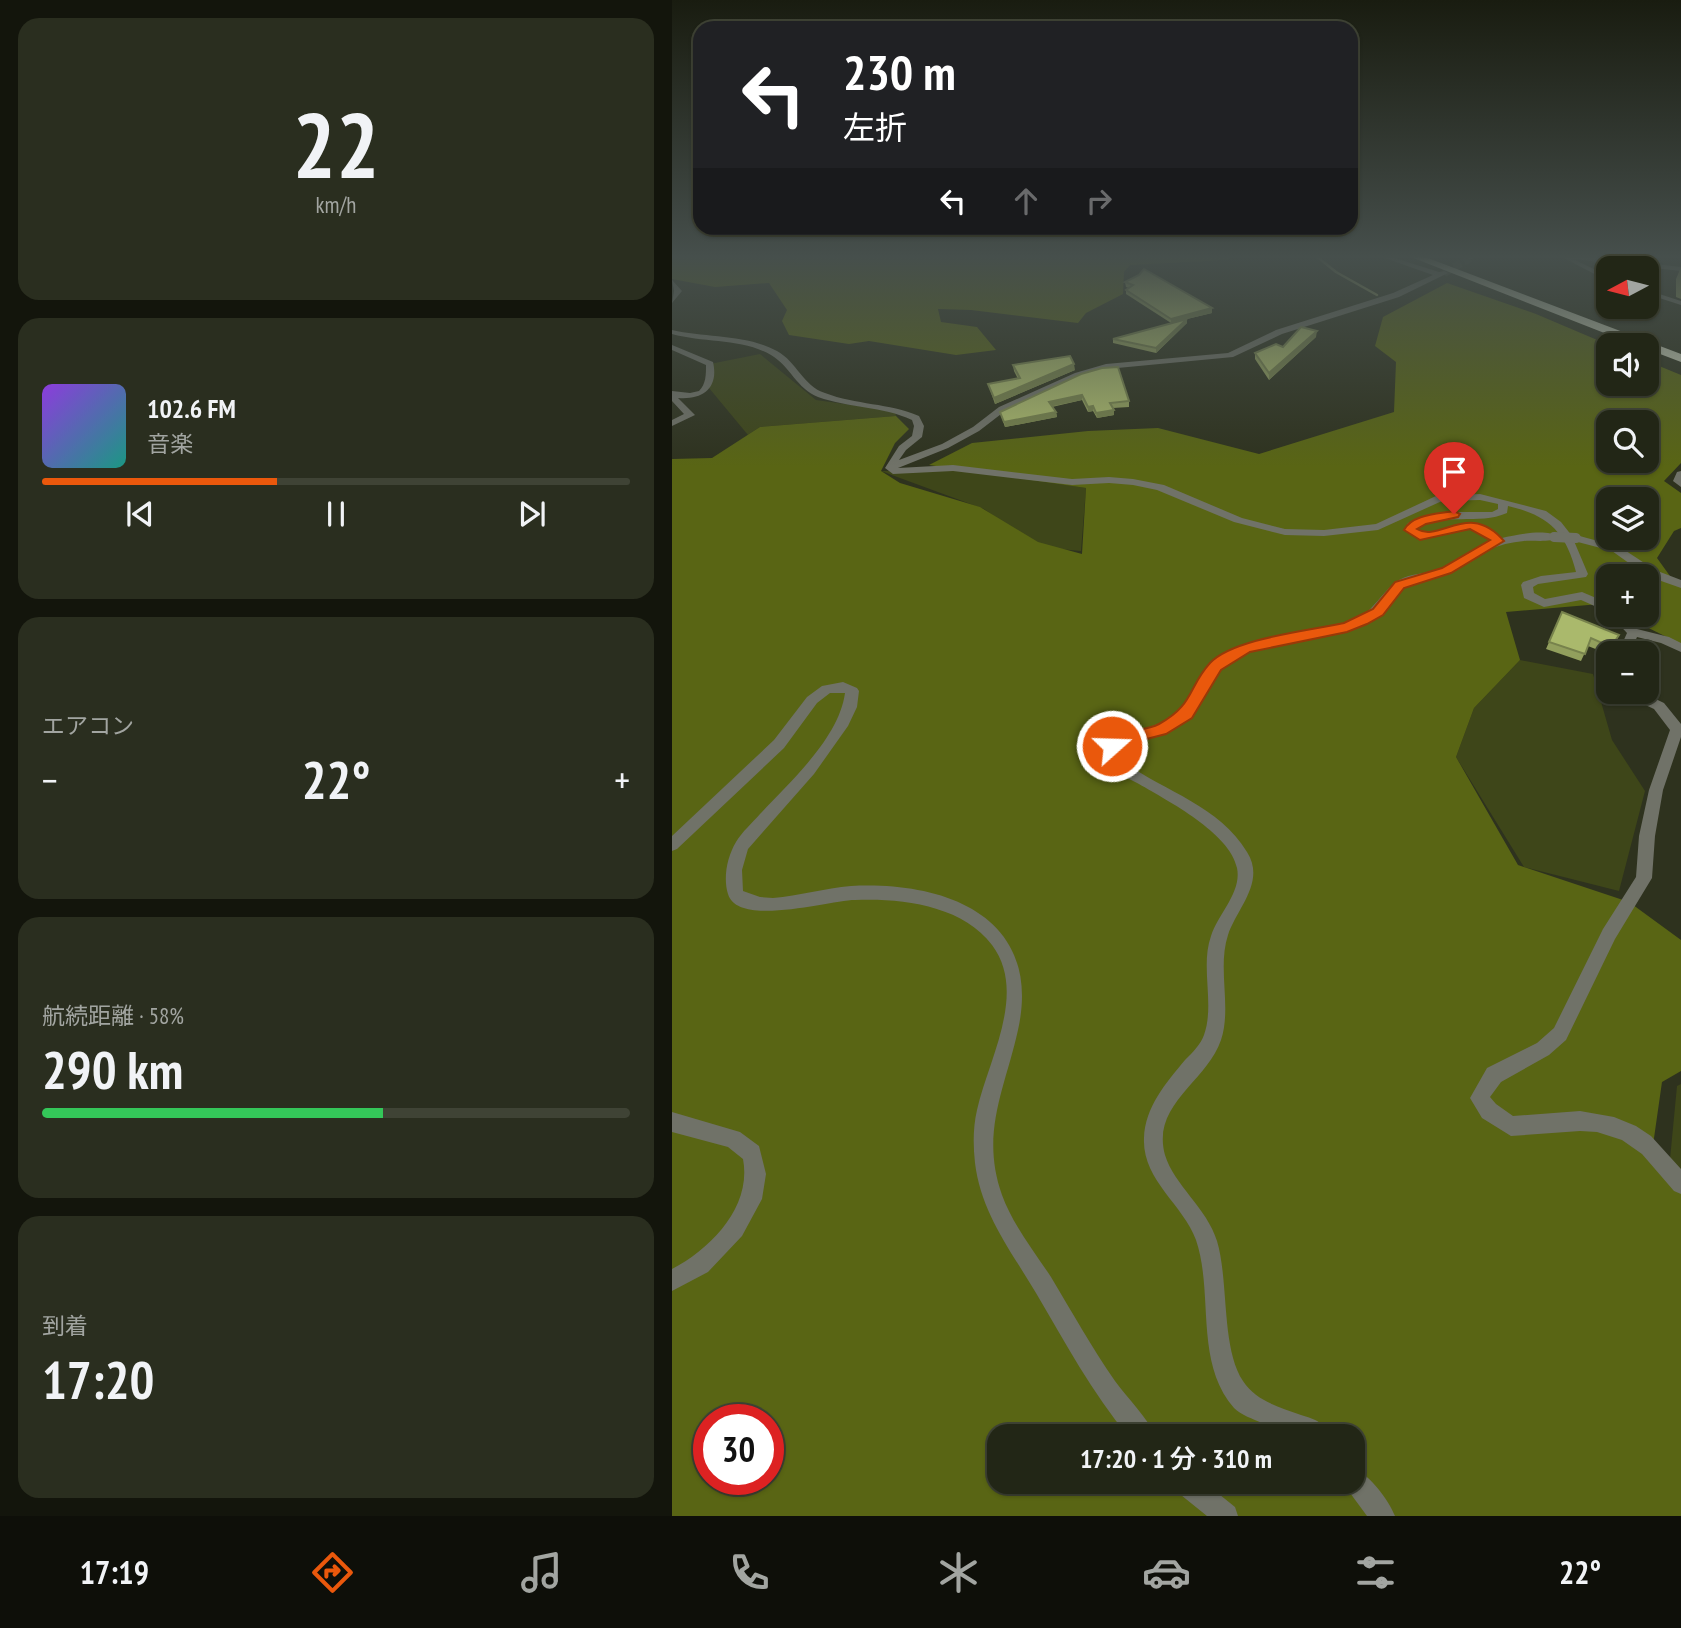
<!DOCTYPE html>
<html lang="ja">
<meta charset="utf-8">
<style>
:root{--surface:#222616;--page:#2a2e1f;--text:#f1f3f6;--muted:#a2a5a1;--line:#3f4335;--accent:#ea580c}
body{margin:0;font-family:"PT Sans Narrow","Noto Sans JP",sans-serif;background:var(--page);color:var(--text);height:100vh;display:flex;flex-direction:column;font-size:26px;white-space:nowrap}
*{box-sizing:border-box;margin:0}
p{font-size:23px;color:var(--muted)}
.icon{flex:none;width:38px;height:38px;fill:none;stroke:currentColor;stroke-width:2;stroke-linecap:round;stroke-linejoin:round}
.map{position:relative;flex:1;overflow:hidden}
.side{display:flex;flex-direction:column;gap:18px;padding:18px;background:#13150c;width:672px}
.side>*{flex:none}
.hud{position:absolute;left:21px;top:21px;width:665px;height:214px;border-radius:21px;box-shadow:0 2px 5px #0004,0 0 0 2px var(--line);background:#202124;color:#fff;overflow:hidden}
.needle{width:46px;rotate:263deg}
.tools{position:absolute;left:924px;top:256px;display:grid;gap:14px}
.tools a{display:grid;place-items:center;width:63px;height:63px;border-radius:14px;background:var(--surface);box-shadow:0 2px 5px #0004,0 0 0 2px var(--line);font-size:35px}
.speed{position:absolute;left:21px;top:1404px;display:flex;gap:14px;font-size:35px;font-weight:700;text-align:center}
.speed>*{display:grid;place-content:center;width:91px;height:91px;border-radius:50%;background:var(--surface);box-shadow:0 2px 5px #0004,0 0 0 2px var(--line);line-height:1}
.speed .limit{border:10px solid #d22;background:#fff;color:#111}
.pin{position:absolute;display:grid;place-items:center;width:60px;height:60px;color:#fff;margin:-72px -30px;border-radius:50% 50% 50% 0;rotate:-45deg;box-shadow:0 0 7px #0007}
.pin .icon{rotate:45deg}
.me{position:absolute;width:77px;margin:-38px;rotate:70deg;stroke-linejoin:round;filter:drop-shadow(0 0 5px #0008)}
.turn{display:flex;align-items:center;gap:24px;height:147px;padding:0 35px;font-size:32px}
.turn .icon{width:91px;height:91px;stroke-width:2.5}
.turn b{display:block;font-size:49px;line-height:60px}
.lanes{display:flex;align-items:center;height:66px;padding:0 35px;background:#0003;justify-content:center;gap:35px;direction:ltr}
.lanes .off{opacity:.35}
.big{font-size:52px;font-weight:600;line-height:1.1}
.side .card{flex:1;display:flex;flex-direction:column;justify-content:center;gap:10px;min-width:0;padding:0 24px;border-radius:21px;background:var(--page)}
.side .dial{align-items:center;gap:0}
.dial b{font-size:91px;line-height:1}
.song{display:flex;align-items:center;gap:21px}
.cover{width:84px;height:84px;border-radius:10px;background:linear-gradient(135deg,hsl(270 70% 55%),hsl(170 70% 35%))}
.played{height:7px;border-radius:4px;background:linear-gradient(90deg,var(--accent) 40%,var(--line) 40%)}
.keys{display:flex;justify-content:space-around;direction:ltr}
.heat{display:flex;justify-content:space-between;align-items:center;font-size:38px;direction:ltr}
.charge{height:10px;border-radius:5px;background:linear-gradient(90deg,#34c759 58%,var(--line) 0)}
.trip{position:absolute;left:315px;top:1424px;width:378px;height:70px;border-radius:21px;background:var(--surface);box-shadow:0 2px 5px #0004,0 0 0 2px var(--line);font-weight:600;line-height:70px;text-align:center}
.menu{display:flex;height:112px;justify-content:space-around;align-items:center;background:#0e0f09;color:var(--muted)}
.menu .icon{width:49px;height:49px}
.menu .current{color:var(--accent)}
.menu b{font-size:32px;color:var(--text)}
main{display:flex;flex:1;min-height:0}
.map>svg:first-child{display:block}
.green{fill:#3e4619}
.forest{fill:#596514;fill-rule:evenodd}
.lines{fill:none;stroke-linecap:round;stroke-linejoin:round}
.stream{stroke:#919b62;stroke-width:2.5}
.street-tunnel{stroke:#494c3a;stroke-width:8;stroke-dasharray:8 3.5;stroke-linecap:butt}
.street{fill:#707268;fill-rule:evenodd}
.highway{fill:#c9cfb7;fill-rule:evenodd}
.street-bridge{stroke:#707268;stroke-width:10}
.wall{fill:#929f5d}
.shaded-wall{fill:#77824c}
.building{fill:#aab96c;stroke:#77824c;stroke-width:2}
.route{fill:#ea580c;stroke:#983908;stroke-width:2}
</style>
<main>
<section class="side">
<div class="card dial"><b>22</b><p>km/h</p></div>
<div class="card">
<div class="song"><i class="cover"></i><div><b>102.6 FM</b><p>音楽</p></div></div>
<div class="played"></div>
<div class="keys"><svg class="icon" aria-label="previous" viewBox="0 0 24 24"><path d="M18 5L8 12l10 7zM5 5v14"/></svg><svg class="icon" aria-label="pause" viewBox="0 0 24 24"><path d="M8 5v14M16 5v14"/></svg><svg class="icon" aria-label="next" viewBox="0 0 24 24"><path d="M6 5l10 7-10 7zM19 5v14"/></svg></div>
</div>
<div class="card"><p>エアコン</p>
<div class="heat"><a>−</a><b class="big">22°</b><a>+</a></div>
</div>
<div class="card"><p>航続距離 · 58%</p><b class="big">290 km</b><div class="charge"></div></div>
<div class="card"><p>到着</p><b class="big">17:20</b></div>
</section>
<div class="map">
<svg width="1009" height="1516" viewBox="0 0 1009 1516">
<rect width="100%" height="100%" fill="#2e321e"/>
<!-- green -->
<path class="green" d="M88,354L144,400L223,411L224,416L88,427L76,435L37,388L38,364Z
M296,470L414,488L409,551L366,547L312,509L209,471Z
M848,660L921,674L940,740L973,791L947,891L852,867L784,757L802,708Z
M1009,1084V1171L998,1159L1005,1086Z"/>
<!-- forest -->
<path class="forest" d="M0,255H565L554,260L458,265L452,272L451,294L414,313L406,323L299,310L266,309L269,322L305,327L324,350L284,355L197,341L177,344L117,335L110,321L115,310L97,283L43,287L0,279Z
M775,283L864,314L937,345L936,383H975V361L1009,375V463L992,481L1009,493V528L1002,531L985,558L1003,583L1009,585V644L948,614H975V576H936V608L928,604L834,612L848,660L802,708L784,757L846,865L957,902L1009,940V1071L990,1082L979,1159L1009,1191V1516H0V459L40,458L88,427L224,416L237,429L223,443L209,471L228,483L308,507L366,542L410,554L414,488L257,465L300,443L416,431L486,428L587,454L722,412L724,362L703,346L711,317ZM936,422H975V460H936ZM936,499H975V537H936ZM37,1419H96V1479H37ZM327,1437H681V1482H327Z"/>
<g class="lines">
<!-- stream -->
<path class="stream" d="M643,255L664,272L705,295"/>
<!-- street-tunnel -->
<path class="street-tunnel" d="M772,273L798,258"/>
<!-- street -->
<path class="street" d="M704,255H713L767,272L772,271L776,273L727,297L610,334L561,357L435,369L409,377L333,411L307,431L276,448L226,468L281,465L400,479L437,477L461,479L492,485L570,518L613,529L652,530L704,524L764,496L808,494L874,511L889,522L900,536L904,535L948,547L983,570L1009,580V588L975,576L940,551L902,541L916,574L914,577L866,584L861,587L862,593L873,599L910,592L936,603V612L909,600L872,607L852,598L849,585L851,582L869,576L904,572C894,532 876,515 836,506L835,513C806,526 772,511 744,529C775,541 786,508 830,538C845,535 874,528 887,537C879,543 863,540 852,541C839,542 827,545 816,550C803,556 792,566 780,572C765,579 747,577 734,586C718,597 710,617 692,625C648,645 595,636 555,665C534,680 531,709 509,723C489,737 459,735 444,756C486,790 546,803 575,852C594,882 565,908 556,935C545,969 560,1007 549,1040C535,1082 479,1104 493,1155C502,1185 535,1208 545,1241C557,1281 549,1348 571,1381C584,1401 607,1407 629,1415C635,1417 643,1419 648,1423C652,1426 654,1432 656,1437C626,1437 617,1434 590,1423C581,1419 569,1415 562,1408C522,1362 542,1293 524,1240C511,1204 470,1180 472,1138C473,1107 494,1083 513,1060C520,1053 529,1044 532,1035C543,1004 528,967 539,936C546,914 570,892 565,868C558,833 496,801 467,784C454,777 437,770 429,757C445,728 470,734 496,719C522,704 526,670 551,656C594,632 643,639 684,619C702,611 710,591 727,580C739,573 755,574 768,569C786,562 800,548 819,541C813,537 807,532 799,530C775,527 755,548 733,530L736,523L770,512H820L826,509V504L808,500L770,501L706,530L652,536L613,535L562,522L485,490L461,485L437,483L400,485L281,471L221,474L213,468L227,446L240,436L242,426L240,420C210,406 177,408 146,397C125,389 118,366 99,355C70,338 32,343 0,334V330C34,338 74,334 105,351C125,362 131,386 153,393C184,405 217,403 247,416L252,426L250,437L234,450L227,460L270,444L301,427L327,407L403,373L434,364L556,353L604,330L721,293L761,275Z
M799,255H806L800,259H796Z
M886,255H904L1009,267V271L901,259L936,276V281Z
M0,280L10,291L0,303L2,291Z
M975,290L1009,301V305L975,294Z
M0,345L41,362C47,388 31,400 6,398L23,415L0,426V420L12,414L0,401V391L18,393L27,391C34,384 34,375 34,365L0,350Z
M1009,471V487L1001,481L1005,472Z
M937,614H950L965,629L997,637L1009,643V652L989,643L965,637L958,653H946L955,633Z
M171,682L185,688L187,691L185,707L176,726L142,774L76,849L70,870L71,891L88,897L101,898C127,896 153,888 179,886C274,881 371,917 346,1030C333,1089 308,1133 330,1195C341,1225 362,1251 379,1277C400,1312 420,1348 443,1381C456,1399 475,1417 484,1437H457C420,1393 393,1342 364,1293C339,1251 309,1213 303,1163C301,1145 301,1127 305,1110C316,1060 356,993 320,945C290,905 229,898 183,900C158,900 66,928 56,894C51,878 55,857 64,842C70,832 80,823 88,814C118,782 167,738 173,693H158L145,703L112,748L5,849L0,851V836L102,740L135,697L150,686Z
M949,691H967L992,703L1009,724V737L991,790L983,836L980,878L943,939L894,1040L877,1055L829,1082L818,1097L824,1104L841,1116L908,1111L942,1117L964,1126L979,1136L1009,1169V1194L1002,1191L970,1154L950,1140L925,1132L908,1131L839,1136L810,1118L798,1098L815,1068L865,1043L882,1028L931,929L964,877L967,836L977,790L998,730L982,709L950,694Z
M0,1112L68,1132L87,1146L94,1174L90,1199L70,1236L36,1272L0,1291V1269C40,1248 80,1206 71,1159L56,1147L0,1132Z
M681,1468C698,1475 716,1499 723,1516H695L670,1482H681Z
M501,1482H532L563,1507L566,1516H535L504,1491Z"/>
<!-- highway -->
<path class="highway" d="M734,255H748L1009,354V362L975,349V345H963Z"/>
<!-- street-bridge -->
<path class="street-bridge" d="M882,537L904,538"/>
</g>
<!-- wall -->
<path class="wall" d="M1009,267V299L1004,297V279Z
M936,280V297L926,294L931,282Z
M453,282L540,308V313L515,319V323L484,353L441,343V339L499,323L454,294V290L457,288L454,287Z
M644,337L597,380L583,359V353L611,347Z
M341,365L403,370L323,404L316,384L346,379L342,371Z
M409,374L457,401V407L441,408L442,415L425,418L421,411L416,412L410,400L380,407L384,412L385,417L333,427L328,412Z
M890,612L947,635L936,654L916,646L909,661L874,649Z"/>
<!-- shaded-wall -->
<path class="shaded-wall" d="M540,308V313L515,319V323L484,353V348L499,323V319Z
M645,331L644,337L597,380V373Z
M402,364L403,370L323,404L322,398Z
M410,395V400L377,407V402Z
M421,406V411L416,412V407Z
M442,410V415L425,418L424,413Z
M384,412L385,417L333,427L332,422Z"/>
<!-- building -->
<path class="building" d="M472,269L540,308L499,319L454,290L461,285L453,282L467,275Z
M515,319L484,348L441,339Z
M629,327L645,331L597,373L583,353L604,344L611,347Z
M398,356L402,364L322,398L316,384L348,378L341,365Z
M446,367L457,401L438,403L442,410L424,413L421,406L416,407L410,395L377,402L384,412L332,422L328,412L409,374L430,368Z
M890,612L947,635L939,647L919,638L913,654L877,642Z"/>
<!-- sky -->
<linearGradient id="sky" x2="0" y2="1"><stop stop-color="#191c10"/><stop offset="0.55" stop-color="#464f4c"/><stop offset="1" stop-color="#464f4c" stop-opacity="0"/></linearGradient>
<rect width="1009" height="467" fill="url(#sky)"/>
<!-- route -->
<path class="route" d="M782,511L788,514L786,517L754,524L745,529C768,543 797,500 832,541L779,573L732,588L711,615L695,624L675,632L578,652L549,670L520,718L494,734L455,744L440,752L435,750L433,746C443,728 470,733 487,724C522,705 516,687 538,663C562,638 637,631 672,623L701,609L723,582L770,568L818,540L798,529L748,540L732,530C740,514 766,514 782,511Z"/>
</svg>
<div class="tools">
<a><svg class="needle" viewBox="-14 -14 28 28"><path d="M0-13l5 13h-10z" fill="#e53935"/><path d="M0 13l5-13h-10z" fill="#a2a5a1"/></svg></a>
<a><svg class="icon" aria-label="sound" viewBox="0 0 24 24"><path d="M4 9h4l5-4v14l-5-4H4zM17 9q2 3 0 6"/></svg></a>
<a><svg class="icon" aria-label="search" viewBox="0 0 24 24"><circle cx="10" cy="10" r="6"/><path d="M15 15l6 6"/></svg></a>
<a><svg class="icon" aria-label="layers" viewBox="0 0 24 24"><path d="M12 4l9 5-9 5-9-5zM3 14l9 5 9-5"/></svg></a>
<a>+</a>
<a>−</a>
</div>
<div class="speed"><div class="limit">30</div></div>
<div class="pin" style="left:782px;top:514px;background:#d93025"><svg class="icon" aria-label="arrive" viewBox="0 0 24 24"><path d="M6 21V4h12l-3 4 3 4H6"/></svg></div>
<svg class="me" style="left:440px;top:746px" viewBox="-20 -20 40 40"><circle r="17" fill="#ea580c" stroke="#fff" stroke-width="3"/><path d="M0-11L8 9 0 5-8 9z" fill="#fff"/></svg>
<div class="trip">17:20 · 1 分 · 310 m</div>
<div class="hud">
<div class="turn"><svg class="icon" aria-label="left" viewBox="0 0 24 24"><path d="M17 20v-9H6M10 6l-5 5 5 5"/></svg><div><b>230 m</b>左折</div></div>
<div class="lanes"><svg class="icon" aria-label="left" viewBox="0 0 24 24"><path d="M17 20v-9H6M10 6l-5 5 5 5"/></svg><svg class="icon off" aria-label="ahead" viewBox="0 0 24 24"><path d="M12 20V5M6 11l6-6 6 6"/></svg><svg class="icon off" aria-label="right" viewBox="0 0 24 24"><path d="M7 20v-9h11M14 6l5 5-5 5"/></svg></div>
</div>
</div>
</main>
<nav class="menu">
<b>17:19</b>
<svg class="icon current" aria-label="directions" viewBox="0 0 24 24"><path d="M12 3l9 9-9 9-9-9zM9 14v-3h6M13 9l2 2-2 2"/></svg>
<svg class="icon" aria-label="music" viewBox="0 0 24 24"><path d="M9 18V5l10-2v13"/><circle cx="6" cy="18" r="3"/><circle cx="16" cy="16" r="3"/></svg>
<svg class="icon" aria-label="phone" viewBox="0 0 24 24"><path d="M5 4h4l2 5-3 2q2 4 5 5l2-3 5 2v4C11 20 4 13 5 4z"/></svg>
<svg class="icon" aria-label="climate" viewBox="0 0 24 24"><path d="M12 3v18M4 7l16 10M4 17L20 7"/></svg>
<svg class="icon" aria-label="car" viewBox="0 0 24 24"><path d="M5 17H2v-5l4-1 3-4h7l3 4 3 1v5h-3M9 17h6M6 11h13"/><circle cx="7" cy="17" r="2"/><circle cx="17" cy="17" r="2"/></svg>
<svg class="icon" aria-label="filters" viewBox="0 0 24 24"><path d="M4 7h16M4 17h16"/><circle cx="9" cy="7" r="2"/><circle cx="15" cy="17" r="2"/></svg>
<b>22°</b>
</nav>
